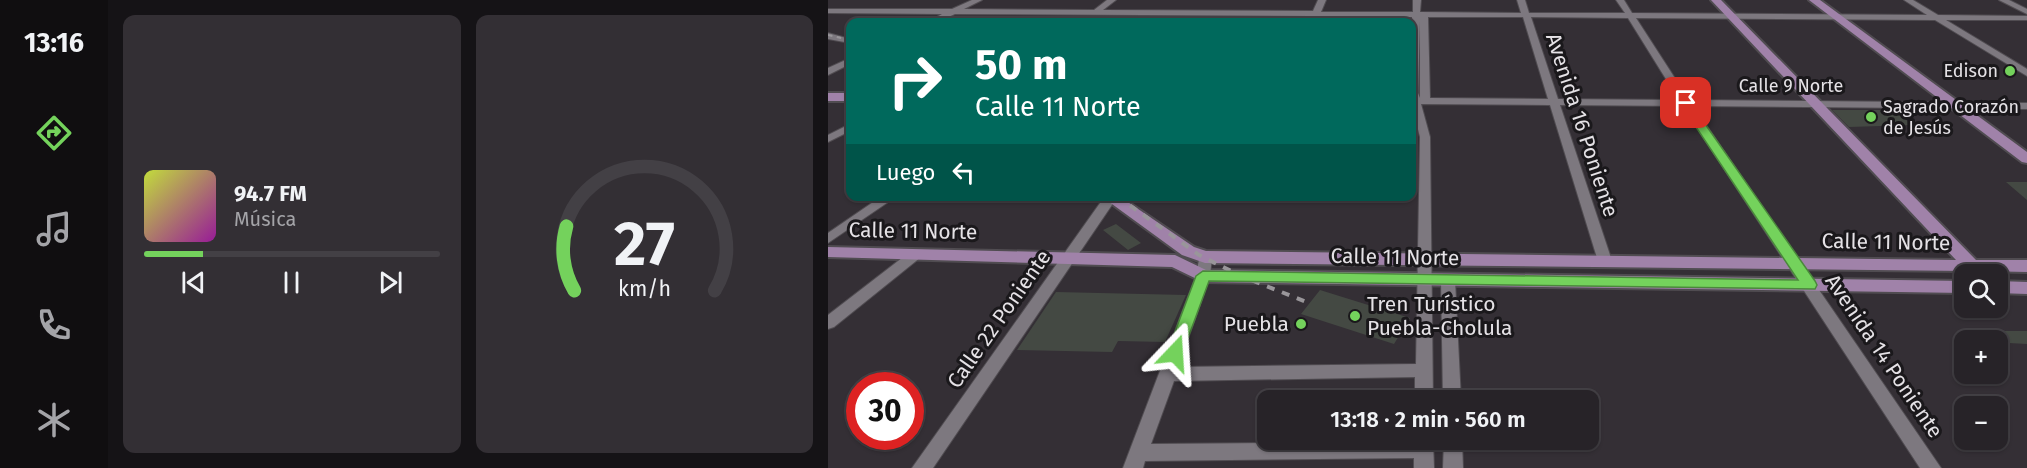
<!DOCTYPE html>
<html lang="es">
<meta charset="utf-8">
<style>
:root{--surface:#272328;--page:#332f34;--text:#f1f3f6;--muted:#a4a4a8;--line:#434045;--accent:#74d25c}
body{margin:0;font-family:"Fira Sans",sans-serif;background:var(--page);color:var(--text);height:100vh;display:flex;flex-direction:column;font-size:22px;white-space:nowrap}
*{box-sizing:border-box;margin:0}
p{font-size:20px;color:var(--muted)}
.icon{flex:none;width:33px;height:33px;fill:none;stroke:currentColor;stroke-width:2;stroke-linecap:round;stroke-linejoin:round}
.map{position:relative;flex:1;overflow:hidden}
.panel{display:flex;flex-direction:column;gap:15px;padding:15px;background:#151316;width:720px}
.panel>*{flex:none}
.hud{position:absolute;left:18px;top:18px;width:570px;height:183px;border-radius:12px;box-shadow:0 2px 4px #0004,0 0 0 2px var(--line);background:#00695c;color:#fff;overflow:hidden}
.controls{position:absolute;left:1126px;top:264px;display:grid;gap:12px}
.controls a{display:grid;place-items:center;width:54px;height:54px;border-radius:12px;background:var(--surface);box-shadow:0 2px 4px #0004,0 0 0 2px var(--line);font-size:30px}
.speed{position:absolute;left:18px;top:372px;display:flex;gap:12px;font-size:30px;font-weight:700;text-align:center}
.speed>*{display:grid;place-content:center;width:78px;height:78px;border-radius:50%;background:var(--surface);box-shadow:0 2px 4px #0004,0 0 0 2px var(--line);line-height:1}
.speed .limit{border:9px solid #d22;background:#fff;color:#111}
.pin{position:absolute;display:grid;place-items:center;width:51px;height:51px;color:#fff;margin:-26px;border-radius:12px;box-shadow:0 3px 9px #0006}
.me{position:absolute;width:66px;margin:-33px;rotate:20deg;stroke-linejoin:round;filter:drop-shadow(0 0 4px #0008)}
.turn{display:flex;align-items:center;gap:21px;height:126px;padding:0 30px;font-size:27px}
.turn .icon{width:78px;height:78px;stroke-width:2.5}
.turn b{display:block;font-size:42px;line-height:51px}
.then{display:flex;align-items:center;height:57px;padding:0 30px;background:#0003;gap:12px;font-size:22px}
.panel .card{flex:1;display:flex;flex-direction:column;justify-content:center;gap:9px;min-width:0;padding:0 21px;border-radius:12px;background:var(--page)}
.panel .dial{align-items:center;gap:0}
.dial svg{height:156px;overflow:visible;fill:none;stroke:var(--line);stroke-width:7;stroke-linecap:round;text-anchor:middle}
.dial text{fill:var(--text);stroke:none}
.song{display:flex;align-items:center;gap:18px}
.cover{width:72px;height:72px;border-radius:9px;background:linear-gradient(135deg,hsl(70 70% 55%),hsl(300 70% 35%))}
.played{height:6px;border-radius:3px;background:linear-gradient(90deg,var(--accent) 20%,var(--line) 20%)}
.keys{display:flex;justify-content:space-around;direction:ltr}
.panel .tiles{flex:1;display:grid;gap:15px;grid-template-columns:repeat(2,1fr)}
.trip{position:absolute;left:429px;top:390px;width:342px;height:60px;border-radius:12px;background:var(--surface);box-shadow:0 2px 4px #0004,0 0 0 2px var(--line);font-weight:600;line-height:60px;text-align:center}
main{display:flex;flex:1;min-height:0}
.tabs{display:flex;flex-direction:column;width:108px;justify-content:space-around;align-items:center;background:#100e10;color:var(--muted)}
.tabs .icon{width:42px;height:42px}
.tabs .active{color:var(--accent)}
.tabs b{font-size:27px;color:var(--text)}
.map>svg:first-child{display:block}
.building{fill:#444943}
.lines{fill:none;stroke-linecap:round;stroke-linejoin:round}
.minor-casing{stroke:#504c51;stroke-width:2}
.major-casing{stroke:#504c51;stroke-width:4}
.minor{fill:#7d787f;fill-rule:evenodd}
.major{fill:#a082a9;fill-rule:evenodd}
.rail-far1{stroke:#99969a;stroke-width:2;stroke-dasharray:4.5 4.5;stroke-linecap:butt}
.rail{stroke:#99969a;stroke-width:4;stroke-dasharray:8 8;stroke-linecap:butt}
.route{fill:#74d25c;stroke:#4b883c;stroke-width:1.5}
.poi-dot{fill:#74d25c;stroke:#1a181b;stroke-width:2}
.labels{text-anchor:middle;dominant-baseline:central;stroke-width:6;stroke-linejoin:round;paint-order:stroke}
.far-poi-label{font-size:18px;fill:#e5e2e6;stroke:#1a181b;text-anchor:end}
.far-street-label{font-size:18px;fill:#e5e2e6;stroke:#1a181b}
.street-label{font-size:21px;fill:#e5e2e6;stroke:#1a181b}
.poi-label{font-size:21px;fill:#e5e2e6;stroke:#1a181b;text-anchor:start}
</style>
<main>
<nav class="tabs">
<b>13:16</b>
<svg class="icon active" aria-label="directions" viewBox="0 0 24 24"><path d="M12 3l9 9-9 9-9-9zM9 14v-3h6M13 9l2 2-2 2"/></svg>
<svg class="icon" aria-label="music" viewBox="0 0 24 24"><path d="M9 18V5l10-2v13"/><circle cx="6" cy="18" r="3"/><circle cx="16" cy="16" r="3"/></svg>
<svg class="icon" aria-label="phone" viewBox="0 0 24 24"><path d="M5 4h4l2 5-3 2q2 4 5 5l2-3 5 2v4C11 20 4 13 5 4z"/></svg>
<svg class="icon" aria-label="climate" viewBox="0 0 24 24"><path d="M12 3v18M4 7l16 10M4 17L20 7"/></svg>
</nav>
<section class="panel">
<div class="tiles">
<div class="card">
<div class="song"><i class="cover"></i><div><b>94.7 FM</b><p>Música</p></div></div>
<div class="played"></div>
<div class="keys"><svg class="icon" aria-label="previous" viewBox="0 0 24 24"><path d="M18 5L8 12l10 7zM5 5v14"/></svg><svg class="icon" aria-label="pause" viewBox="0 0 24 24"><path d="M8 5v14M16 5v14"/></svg><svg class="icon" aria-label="next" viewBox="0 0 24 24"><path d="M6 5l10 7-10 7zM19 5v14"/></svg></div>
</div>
<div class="card dial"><svg viewBox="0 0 100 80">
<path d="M14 69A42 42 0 1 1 86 69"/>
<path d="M14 69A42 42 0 0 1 10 36" stroke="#74d25c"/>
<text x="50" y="56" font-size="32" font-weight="700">27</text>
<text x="50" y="72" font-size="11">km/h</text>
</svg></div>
</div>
</section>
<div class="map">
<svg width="1199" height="468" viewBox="0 0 1199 468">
<rect width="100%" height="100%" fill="#342f35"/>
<!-- building -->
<path class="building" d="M1004,110H1067L1084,125L1021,127Z
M1178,182H1199V200Z
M288,224L313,243L300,250L275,230Z
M492,290L582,318L566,344L473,314Z
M228,292L358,295L337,342L290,341L284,352L189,350Z
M1170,331H1199V344L1181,343Z"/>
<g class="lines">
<defs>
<path id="minor" d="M144,0H154L136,9L266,10L279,0H288L275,10L485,11L490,0H498L493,12H585V0H593L592,12L693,13L689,0H697L701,13H797L788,0H796L804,13L1099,15L1076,0H1085L1110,15L1199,16V20H1118L1199,69V76L1107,20L808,18L861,100L1199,103V109L865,106L1113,468H1092L855,106L732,105L784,261L777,266L770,261L722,105L593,104L602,137L605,400H587V377L346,381L323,444L587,442V440H605L606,468H586V458L317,461L315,468H295L368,276L372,254L377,252L384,257L382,276L350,367L588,364L592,137L584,106V17L491,16L488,22H482L483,16L127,14L109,22H100L114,14L0,13V9H124ZM600,17H695L720,99L602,98ZM703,17L800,18L851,100L730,99ZM592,21V98L590,93Z
M1171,0H1181L1199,9V14Z
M0,33L22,39V43L0,39Z
M22,58V64L0,75V68Z
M22,124V131L0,142V135Z
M54,196H69L0,243V233Z
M277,196H290L105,468H84Z
M88,250L93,251L95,254L93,257L6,327L0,329V315L83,251Z
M620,275L625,277L627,280L633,400H615L613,280L615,277Z
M616,440H634L635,468H615Z"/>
<path id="major" d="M883,0H893L1148,260H1199V272L1154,271L1146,274L1139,271L377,263L354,255L273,196H291L366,247L378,251L1128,260Z
M981,0H992L1199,152V163L1194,162Z
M0,93H22V101H0Z
M0,247L347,255L378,270L1137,281V293L375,282L344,267L0,257Z
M1170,281L1199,282V294L1170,293Z"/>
</defs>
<!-- minor casing -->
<use href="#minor" class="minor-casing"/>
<!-- major casing -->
<use href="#major" class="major-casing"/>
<!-- minor -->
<use href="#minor" class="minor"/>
<!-- major -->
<use href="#major" class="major"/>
<!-- rail-far1 -->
<path class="rail-far1" d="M0,35L22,40"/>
<!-- rail -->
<path class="rail" d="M289,196L371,255L413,276L481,303"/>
</g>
<!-- route -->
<path class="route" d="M854,101H861L987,281L989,285L987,289L381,281L353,357L347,359L341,357L339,353L368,276L375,271L970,280L852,103Z"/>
<!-- markers -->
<g class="poi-dot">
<circle cx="1182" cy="71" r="6"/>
<circle cx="1043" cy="117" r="6"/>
<circle cx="527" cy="316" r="6"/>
<circle cx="473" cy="324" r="6"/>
</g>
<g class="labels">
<!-- far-poi labels -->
<g class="far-poi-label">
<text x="1170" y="71">Edison</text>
<text x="1055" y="107" text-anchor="start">Sagrado Corazón<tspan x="1055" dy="21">de Jesús</tspan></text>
</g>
<!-- far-street labels -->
<g class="far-street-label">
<text x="963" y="86">Calle 9 Norte</text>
</g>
<!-- street labels -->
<g class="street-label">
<text transform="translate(754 125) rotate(72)">Avenida 16 Poniente</text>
<text transform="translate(85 231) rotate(1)">Calle 11 Norte</text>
<text transform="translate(1058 242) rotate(1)">Calle 11 Norte</text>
<text transform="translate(567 257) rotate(1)">Calle 11 Norte</text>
<text transform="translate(171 319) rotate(-55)">Calle 22 Poniente</text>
<text transform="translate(1056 356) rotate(56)">Avenida 14 Poniente</text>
</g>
<!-- poi labels -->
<g class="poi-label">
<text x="539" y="304">Tren Turístico<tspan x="539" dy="24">Puebla-Cholula</tspan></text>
<text x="461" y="324" text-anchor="end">Puebla</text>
</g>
</g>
</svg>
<div class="controls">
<a><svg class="icon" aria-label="search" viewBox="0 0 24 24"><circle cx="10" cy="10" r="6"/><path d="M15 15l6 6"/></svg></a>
<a>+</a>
<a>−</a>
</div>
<div class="speed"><div class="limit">30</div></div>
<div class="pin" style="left:858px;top:103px;background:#d93025"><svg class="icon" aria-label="arrive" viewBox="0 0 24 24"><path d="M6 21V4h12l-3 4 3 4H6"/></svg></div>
<svg class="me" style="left:347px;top:353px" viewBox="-20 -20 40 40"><path d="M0-17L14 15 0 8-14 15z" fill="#74d25c" stroke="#fff" stroke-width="4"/></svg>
<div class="trip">13:18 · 2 min · 560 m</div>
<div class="hud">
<div class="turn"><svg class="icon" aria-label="right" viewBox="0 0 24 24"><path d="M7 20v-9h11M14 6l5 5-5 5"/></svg><div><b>50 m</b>Calle 11 Norte</div></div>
<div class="then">Luego<svg class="icon" aria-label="left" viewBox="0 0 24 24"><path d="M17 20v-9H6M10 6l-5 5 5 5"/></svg></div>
</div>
</div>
</main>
